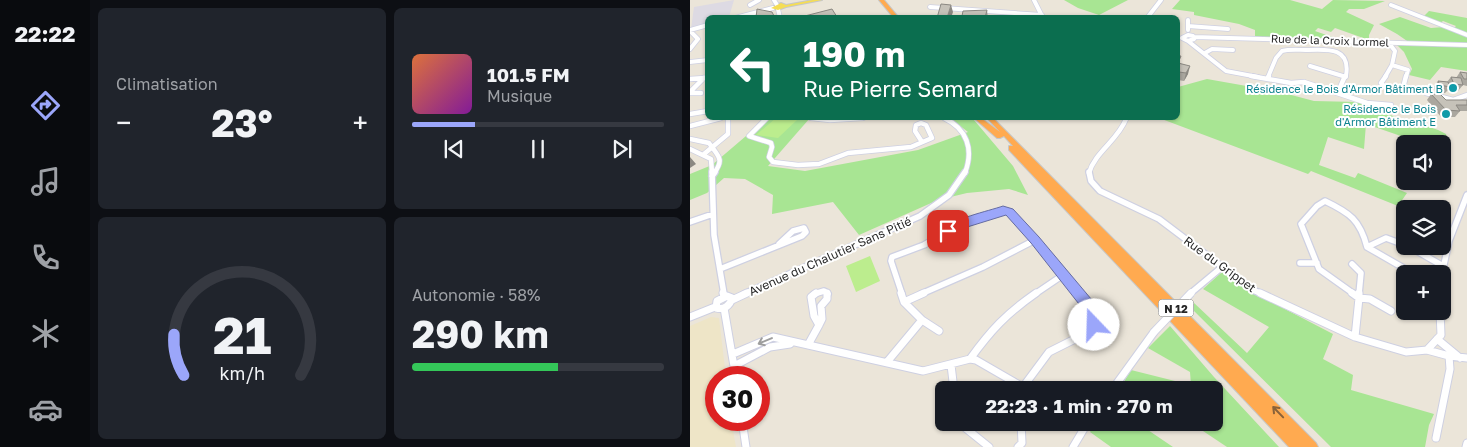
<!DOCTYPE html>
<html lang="fr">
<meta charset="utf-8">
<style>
:root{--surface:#171b24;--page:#20242c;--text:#f1f3f6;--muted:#9ea1a6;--line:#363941;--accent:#9ba6fa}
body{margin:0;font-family:"Golos Text",sans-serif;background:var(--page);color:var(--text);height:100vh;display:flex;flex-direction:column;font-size:19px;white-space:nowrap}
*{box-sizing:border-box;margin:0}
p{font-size:16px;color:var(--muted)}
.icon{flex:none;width:28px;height:28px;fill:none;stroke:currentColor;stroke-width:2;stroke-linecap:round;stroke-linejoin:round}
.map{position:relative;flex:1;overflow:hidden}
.sheet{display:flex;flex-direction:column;gap:8px;padding:8px;background:#0d0f14;width:600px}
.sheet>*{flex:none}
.guide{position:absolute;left:15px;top:15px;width:475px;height:105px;border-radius:8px;box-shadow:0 1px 4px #0004;background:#0b6e4f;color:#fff;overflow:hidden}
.controls{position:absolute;left:706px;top:135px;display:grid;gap:10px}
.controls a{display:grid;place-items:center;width:55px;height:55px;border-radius:8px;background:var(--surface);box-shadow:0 1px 4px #0004;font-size:25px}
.speed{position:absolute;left:15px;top:366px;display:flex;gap:10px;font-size:25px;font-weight:700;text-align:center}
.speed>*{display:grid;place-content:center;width:65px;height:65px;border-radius:50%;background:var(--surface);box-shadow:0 1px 4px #0004;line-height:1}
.speed .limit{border:8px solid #d22;background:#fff;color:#111}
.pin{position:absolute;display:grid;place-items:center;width:42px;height:42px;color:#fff;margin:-21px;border-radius:10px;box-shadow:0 2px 8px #0006}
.me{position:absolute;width:55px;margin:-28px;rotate:339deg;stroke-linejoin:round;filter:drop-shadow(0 0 4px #0008)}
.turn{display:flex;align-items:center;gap:18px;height:105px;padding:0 15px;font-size:22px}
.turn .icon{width:65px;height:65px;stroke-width:2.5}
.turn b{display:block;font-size:35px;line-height:42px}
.big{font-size:38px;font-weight:700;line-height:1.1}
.sheet .card{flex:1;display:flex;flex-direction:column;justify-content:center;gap:8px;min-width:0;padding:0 18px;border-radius:8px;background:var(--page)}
.sheet .dial{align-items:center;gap:0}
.dial svg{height:130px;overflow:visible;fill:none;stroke:var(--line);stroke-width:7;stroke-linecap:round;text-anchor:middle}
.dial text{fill:var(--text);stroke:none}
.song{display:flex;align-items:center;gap:15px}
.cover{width:60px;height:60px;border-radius:8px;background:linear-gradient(135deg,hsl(20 70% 55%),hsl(290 70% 35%))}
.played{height:5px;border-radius:2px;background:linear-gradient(90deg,var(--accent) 25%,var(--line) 25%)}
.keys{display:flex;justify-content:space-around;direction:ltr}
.heat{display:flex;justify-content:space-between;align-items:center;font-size:28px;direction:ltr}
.charge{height:8px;border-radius:4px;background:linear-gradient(90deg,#34c759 58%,var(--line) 0)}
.sheet .tiles{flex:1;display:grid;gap:8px;grid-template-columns:repeat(2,1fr)}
.trip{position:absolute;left:245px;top:381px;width:288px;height:50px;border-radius:8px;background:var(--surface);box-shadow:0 1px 4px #0004;font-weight:700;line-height:50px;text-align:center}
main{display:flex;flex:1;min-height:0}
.tabs{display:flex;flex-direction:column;width:90px;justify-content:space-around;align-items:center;background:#090b0e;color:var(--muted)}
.tabs .icon{width:35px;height:35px}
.tabs .active{color:var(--accent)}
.tabs b{font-size:22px;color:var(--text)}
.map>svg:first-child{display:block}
.industrial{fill:#dddae3}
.education{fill:#eee5c7}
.green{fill:#a8e593}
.pitch{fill:#bced8e}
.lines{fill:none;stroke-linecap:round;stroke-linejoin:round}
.minor-far3-casing{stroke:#ced0e2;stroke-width:5.5}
.minor-far2-casing{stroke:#ced0e2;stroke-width:6}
.minor-far1-casing{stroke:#ced0e2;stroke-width:8}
.minor-casing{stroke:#ced0e2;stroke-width:9}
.major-casing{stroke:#c7c7c7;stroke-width:2}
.highway-casing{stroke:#c7c7c7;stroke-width:2}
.minor-far3{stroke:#fff;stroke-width:4}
.minor-far2{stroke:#fff;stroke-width:4.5}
.minor-far1{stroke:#fff;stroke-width:5.5}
.minor{stroke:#fff;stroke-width:7}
.major{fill:#f5dd54;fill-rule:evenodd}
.highway{fill:#ffaa50;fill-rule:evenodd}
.minor-bridge-far1-casing{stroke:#ced0e2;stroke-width:8;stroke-linecap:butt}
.minor-bridge-casing{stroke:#ced0e2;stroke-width:9;stroke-linecap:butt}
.minor-bridge-far1{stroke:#fff;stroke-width:5.5}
.minor-bridge{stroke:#fff;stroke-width:7}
.wall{fill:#aaa79f}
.shaded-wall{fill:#8b8882}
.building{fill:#c6c2b9;stroke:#8b8882}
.oneway{stroke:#9e9e9e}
.oneway2{stroke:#89623a}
.route{fill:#9ba6fa;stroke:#656ca2}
.culture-dot{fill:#0f9aa8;stroke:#fff;stroke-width:2}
.labels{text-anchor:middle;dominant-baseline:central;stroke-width:4;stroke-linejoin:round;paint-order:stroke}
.far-street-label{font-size:11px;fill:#282828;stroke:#fff}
.far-culture-label{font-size:11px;fill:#0d838f;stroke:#fff;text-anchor:end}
.shield{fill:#fff;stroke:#686868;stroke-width:1}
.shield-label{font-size:11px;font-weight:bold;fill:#282828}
.street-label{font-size:12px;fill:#282828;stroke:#fff}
</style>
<main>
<nav class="tabs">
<b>22:22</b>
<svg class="icon active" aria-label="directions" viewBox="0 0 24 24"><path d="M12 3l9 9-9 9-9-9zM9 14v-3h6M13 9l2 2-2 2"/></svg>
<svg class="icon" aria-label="music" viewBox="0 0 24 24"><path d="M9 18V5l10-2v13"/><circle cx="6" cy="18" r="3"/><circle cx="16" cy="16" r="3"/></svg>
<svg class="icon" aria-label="phone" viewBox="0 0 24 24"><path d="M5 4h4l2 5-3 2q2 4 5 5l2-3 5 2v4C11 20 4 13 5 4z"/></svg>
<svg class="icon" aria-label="climate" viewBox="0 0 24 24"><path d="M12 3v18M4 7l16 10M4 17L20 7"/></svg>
<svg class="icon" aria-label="car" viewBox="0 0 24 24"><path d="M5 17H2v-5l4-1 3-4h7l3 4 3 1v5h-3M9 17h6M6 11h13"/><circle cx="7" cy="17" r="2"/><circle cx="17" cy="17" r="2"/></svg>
</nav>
<section class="sheet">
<div class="tiles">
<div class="card"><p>Climatisation</p>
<div class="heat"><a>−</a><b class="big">23°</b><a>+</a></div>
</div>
<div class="card">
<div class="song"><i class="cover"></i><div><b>101.5 FM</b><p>Musique</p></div></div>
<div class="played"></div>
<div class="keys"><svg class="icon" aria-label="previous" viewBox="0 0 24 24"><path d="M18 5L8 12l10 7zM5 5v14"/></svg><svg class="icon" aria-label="pause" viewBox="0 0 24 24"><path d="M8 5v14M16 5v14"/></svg><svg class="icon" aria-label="next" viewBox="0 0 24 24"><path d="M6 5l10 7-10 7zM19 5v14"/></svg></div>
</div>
<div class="card dial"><svg viewBox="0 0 100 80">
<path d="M14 69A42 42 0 1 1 86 69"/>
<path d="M14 69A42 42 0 0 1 8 44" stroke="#9ba6fa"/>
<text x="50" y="56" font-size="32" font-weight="700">21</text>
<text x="50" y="72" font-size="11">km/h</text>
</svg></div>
<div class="card"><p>Autonomie · 58%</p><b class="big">290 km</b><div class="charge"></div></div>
</div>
</section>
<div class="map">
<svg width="777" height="447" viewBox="0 0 777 447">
<rect width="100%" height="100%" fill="#ebe5d9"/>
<!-- industrial -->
<path class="industrial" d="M44,0L39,17L18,18L17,24L1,29L4,7Z"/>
<!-- education -->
<path class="education" d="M21,317L29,318L36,377L26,378V420H41L46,447H0V326Z"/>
<!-- green -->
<path class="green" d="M374,0H438L409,15L388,8Z
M490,0H600L632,9L643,0L695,1L674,9H659L656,12L684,25L679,35V40L645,28L641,32L628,28L625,31L648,39L565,37V30L549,24L504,15V12L482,9Z
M739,11L777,18V34L763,29L766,26L753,21L750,23L733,17Z
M710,17L741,28L754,27L777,36V71L751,67L740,80L719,75L722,69L714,52L706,44L720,43L707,34L689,24Z
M517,79L590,92L624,101L667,102L689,106C702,123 737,122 756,134L757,140L753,150L752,144H734L676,124L674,149L638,137L629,165L665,178L668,173L717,193L708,206L621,171L618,174L469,118H488V87Z
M74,118H120L78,166L115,171L228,150L278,132L260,118H280L284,120L323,166L338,195L319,189L277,193L248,200L169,235L143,202L82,214L83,195L55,179L34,178L17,193L0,200V174L22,165L56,136Z
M532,272L570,296L643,334L633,359L663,375L661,390L744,414L739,425L735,447H641L499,306L503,302L557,353L579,327L513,289Z
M480,326L524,377L589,447H537L501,423L524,422V390H429L441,370L501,385L500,372L458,348Z
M406,423H440L455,428L483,447H421L400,432Z"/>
<!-- pitch -->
<path class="pitch" d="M86,118L108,119L88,138L66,135Z
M180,256L190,281L166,292L156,266Z"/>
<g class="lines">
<defs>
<path id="minor-far3" d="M84,0L87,5
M344,0L353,18
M60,5L69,0
M701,5L777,35
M240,7L352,15
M88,9L90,18
M45,18L83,8
M457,18L471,0
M498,20V30
M498,26L538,29
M0,30L18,25
M0,31L8,39L0,49
M498,35L503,36L504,39L498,41L492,38Z
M504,37L777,45
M498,41L536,71L568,77
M698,42L705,51L702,65
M515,53L522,49L543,50
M0,62L18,60
M702,65L718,70L716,77
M620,66L656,77
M578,77L586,58L592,51C600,49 608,50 616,50C638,49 661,47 656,76
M695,77L702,65"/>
<path id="minor-far2" d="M561,76L601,83L614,82L677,103L701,105
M696,76L691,83L695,87L713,88L716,76
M578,78L579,76
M0,79L15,78
M0,92L14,78
M648,92L655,76
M0,93H11
M736,93L763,100L777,95
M0,114L18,111
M77,118L59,136L81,143L82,147L79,157L83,162L108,165L129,164L158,153L221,147L242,138L236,125L231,123L226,125L225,131L232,142
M121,118L140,120L173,118
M254,118C277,129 284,149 275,173
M0,126L31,118
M0,139L19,143C28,156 35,159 24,173
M0,149L21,159L22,173
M14,154L38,134V118
M399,173C405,152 428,140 436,119"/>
<path id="minor-far1" d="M22,172L24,235L34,294
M399,172L401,181L410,191L469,219L563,290L572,294
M22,176L25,172
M0,222L23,214
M718,246L753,266
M677,247L696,238L715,245
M610,263H627
M662,264L671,273L669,294
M30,269L112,236L116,232L114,228L103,231L89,244
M752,274L759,241L777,195
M502,292L532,267
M54,294L230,216L259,195L275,172
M124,294L134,291L138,294
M212,294L201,261L202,257L234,245L269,225L313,211L319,212L345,240L389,294
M231,294L293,267L345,240
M345,294L373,275
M664,294L629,269L611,224L627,206L635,201C660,213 670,220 677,247L724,274"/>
<path id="minor" d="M33,293L34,297
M126,293L121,297L124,316L129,325
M211,293L214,302L232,320
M570,293L665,337L716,352L737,350L759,356L777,358
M662,293L669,298L665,337
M669,293V298L680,299L701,311
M37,296L42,298C40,306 34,310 26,308L27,301Z
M42,300L57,293
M214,302L234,293
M34,308L46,378
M0,317L25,307
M129,325L132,319L131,306L137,299V293
M747,339L770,358
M118,345L129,325
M737,350L751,335L750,311
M43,354L83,337L233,371L280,359L286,360L338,390
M280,359C301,330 316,314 346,293
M197,362L232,320L249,331
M261,365L264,390
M44,366L80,347L100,344
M333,387L359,352L399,332L405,325L402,311L388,293
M422,390L464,332
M52,420L56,447
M268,422L299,447
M746,438L760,369L759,356
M328,447L332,443L331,422
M383,447L398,422
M776,447L777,443"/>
<path id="major" d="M123,0H132L96,7L88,10L81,8L91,3L96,5Z"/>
<path id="highway" d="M189,0H194L209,18H204Z
M284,118H291L310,132L297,118H303L626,443L628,447H599L319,150V146H323L314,136L310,138H307Z"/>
</defs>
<!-- minor-far3 casing -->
<use href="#minor-far3" class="minor-far3-casing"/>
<!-- minor-far2 casing -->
<use href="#minor-far2" class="minor-far2-casing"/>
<!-- minor-far1 casing -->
<use href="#minor-far1" class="minor-far1-casing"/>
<!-- minor casing -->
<use href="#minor" class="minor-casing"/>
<!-- major casing -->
<use href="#major" class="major-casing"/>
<!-- highway casing -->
<use href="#highway" class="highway-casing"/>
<!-- minor-far3 -->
<use href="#minor-far3" class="minor-far3"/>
<!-- minor-far2 -->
<use href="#minor-far2" class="minor-far2"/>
<!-- minor-far1 -->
<use href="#minor-far1" class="minor-far1"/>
<!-- minor -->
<use href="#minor" class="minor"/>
<!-- major -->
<use href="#major" class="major"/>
<!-- highway -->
<use href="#highway" class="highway"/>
<defs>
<path id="minor-bridge-far1" d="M500,294L502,292"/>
<path id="minor-bridge" d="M464,332L501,293"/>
</defs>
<!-- minor-bridge-far1 casing -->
<use href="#minor-bridge-far1" class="minor-bridge-far1-casing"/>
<!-- minor-bridge casing -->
<use href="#minor-bridge" class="minor-bridge-casing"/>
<!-- minor-bridge-far1 -->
<use href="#minor-bridge-far1" class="minor-bridge-far1"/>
<!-- minor-bridge -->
<use href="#minor-bridge" class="minor-bridge"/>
</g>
<!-- wall -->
<path class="wall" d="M297,10L298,18H272V16Z
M488,56L490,64L498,74L494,81L488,80Z
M770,72L777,73V86L773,85L768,91L759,90V89L755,93L745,91L744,87L748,81L757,82L761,77L766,78Z
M741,94L756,100H777V111H770L765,117H751L737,100Z"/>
<!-- shaded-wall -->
<path class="shaded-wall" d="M261,5L263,12L261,18H257Z
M500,66L498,74L494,81L496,73Z
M0,157L6,164L0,168Z"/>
<!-- building -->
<path class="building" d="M251,4L261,5L257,18H247Z
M67,9L82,12L84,16L80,18H66Z
M142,9L147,17L150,16L151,18H107Z
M297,10L295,18H286L287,16H272L273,11Z
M488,56H491L488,63Z
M488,63L500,66L496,73L489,72L488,73Z
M770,72L777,73V79H774Z
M761,77L771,78L773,85L764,84Z
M748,81L758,82L760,87L750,85Z
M741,94H750L756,100H777V105H766L770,111L756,110Z"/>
<!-- one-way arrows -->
<defs><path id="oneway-shaft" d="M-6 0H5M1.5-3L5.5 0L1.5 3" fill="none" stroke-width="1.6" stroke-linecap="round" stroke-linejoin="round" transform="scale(1.25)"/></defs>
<use class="oneway" href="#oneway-shaft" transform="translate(75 341) rotate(157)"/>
<use class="oneway2" href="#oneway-shaft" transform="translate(588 412) rotate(-134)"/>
<!-- route -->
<path class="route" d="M313,206L323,209L349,237L407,306L411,325L409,330L404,331L400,330L396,313L341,243L316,215L274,228L258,236L252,231C260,219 299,211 313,206Z"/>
<!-- markers -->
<g class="culture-dot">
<circle cx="763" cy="88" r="5"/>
<circle cx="756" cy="114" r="5"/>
</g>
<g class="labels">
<!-- far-street labels -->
<g class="far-street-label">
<text transform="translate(640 40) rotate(2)">Rue de la Croix Lormel</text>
</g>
<!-- far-culture labels -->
<g class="far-culture-label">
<text x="753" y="88">Résidence le Bois d'Armor Bâtiment B</text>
<text x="746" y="108">Résidence le Bois<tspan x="746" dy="13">d'Armor Bâtiment E</tspan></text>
</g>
<!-- shield labels -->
<rect class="shield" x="468.5" y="299.5" width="35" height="17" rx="4"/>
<g class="shield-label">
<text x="486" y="308">N 12</text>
</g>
<!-- street labels -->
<g class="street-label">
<text transform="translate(140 256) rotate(-24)">Avenue du Chalutier Sans Pitié</text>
<text transform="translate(530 264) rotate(36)">Rue du Grippet</text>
</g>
</g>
</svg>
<div class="controls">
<a><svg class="icon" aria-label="sound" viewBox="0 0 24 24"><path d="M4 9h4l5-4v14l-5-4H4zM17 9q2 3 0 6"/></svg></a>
<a><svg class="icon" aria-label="layers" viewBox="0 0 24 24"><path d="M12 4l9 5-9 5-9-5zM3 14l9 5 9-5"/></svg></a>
<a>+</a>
</div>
<div class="speed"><div class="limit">30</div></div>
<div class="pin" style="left:258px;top:231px;background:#d93025"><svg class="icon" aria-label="arrive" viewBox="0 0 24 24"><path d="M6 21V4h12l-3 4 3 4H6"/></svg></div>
<svg class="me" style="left:404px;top:325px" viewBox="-20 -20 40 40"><circle r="19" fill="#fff"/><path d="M0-13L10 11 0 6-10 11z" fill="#9ba6fa"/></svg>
<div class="trip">22:23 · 1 min · 270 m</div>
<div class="guide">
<div class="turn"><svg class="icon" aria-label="left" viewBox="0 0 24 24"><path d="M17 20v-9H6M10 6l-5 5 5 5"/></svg><div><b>190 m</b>Rue Pierre Semard</div></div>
</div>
</div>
</main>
